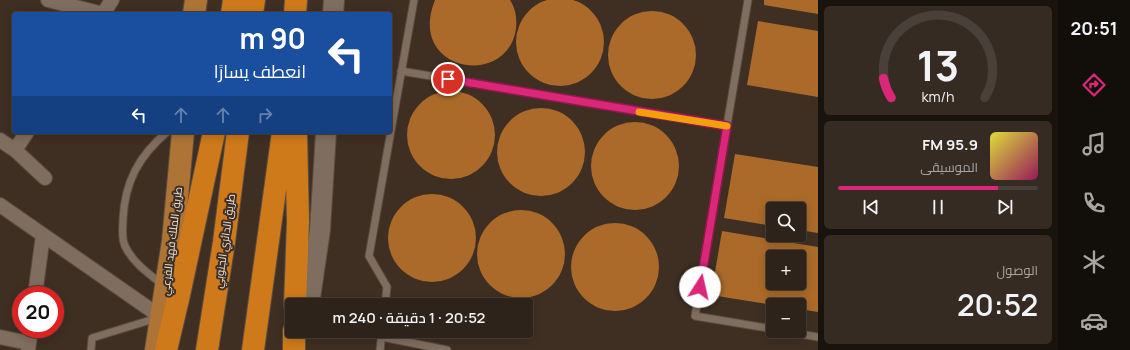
<!DOCTYPE html>
<html lang="ar">
<meta charset="utf-8">
<style>
:root{--surface:#2e231a;--page:#362b23;--text:#f1f3f6;--muted:#a7a4a2;--line:#494039;--accent:#db2777}
body{margin:0;font-family:Manrope,Cairo,sans-serif;background:var(--page);color:var(--text);direction:rtl;height:100vh;display:flex;flex-direction:column;font-size:15px;white-space:nowrap}
*{box-sizing:border-box;margin:0}
p{font-size:13px;color:var(--muted)}
.icon{flex:none;width:22px;height:22px;fill:none;stroke:currentColor;stroke-width:2;stroke-linecap:round;stroke-linejoin:round}
.map{position:relative;flex:1;overflow:hidden;direction:ltr}
.drawer{display:flex;flex-direction:column;gap:6px;padding:6px;background:#19130e;width:240px}
.drawer>*{flex:none}
.guide{position:absolute;left:12px;top:12px;width:380px;height:122px;border-radius:4px;box-shadow:0 2px 10px #0003,0 0 0 1px var(--line);direction:rtl;background:#1a4fa0;color:#fff;overflow:hidden}
.fabs{position:absolute;left:766px;top:202px;display:grid;gap:8px}
.fabs a{display:grid;place-items:center;width:40px;height:40px;border-radius:4px;background:var(--surface);box-shadow:0 2px 10px #0003,0 0 0 1px var(--line);font-size:20px}
.speed{position:absolute;left:12px;top:286px;display:flex;gap:8px;font-size:20px;font-weight:700;text-align:center}
.speed>*{display:grid;place-content:center;width:52px;height:52px;border-radius:50%;background:var(--surface);box-shadow:0 2px 10px #0003,0 0 0 1px var(--line);line-height:1}
.speed .limit{border:6px solid #d22;background:#fff;color:#111}
.pin{position:absolute;display:grid;place-items:center;width:34px;height:34px;color:#fff;margin:-17px;border:2px solid #fff;border-radius:50%;box-shadow:0 1px 4px #0007}
.me{position:absolute;width:44px;margin:-22px;rotate:10deg;stroke-linejoin:round;filter:drop-shadow(0 0 3px #0008)}
.turn{display:flex;align-items:center;gap:14px;height:84px;padding:0 20px;font-size:18px}
.turn .icon{width:52px;height:52px;stroke-width:2.5}
.turn b{display:block;font-size:28px;line-height:34px}
.lanes{display:flex;align-items:center;height:38px;padding:0 20px;background:#0003;justify-content:center;gap:20px;direction:ltr}
.lanes .off{opacity:.35}
.big{font-size:30px;font-weight:600;line-height:1.1}
.drawer .tile{flex:1;display:flex;flex-direction:column;justify-content:center;gap:6px;min-width:0;padding:0 14px;border-radius:6px;background:var(--page)}
.drawer .dial{align-items:center;gap:0}
.dial svg{height:104px;overflow:visible;fill:none;stroke:var(--line);stroke-width:7;stroke-linecap:round;text-anchor:middle}
.dial text{fill:var(--text);stroke:none}
.song{display:flex;align-items:center;gap:12px}
.cover{width:48px;height:48px;border-radius:6px;background:linear-gradient(135deg,hsl(60 70% 55%),hsl(330 70% 35%))}
.played{height:4px;border-radius:2px;background:linear-gradient(90deg,var(--accent) 80%,var(--line) 80%)}
.keys{display:flex;justify-content:space-around;direction:ltr}
.trip{position:absolute;left:285px;top:298px;width:248px;height:40px;border-radius:4px;background:var(--surface);box-shadow:0 2px 10px #0003,0 0 0 1px var(--line);font-weight:600;line-height:40px;text-align:center;direction:rtl}
main{display:flex;flex:1;min-height:0}
.dock{display:flex;flex-direction:column;width:72px;justify-content:space-around;align-items:center;background:#120e0a;color:var(--muted)}
.dock .icon{width:28px;height:28px}
.dock .current{color:var(--accent)}
.dock b{font-size:18px;color:var(--text)}
.map>svg:first-child{display:block}
.water{fill:#ab6a29;fill-rule:evenodd}
.lines{fill:none;stroke-linecap:round;stroke-linejoin:round}
.lane-casing{stroke:#594c41;stroke-width:9}
.street-casing{stroke:#594c41;stroke-width:16}
.secondary-casing{stroke:#594c41;stroke-width:22}
.primary-casing{stroke:#594c41;stroke-width:24}
.highway-casing{stroke:#594c41;stroke-width:24}
.lane{stroke:#7f6d5f;stroke-width:7}
.street{stroke:#7f6d5f;stroke-width:14}
.secondary{stroke:#7f6d5f;stroke-width:20}
.primary{stroke:#ae7436;stroke-width:22}
.highway{stroke:#ce791a;stroke-width:22}
.route-casing{stroke:#8e194d;stroke-width:10}
.route{stroke:#db2777;stroke-width:7}
.slow{stroke:#f59e0b;stroke-width:7}
.labels{text-anchor:middle;dominant-baseline:central;stroke-width:4;stroke-linejoin:round;paint-order:stroke}
.street-label{font-size:11px;fill:#ece2da;stroke:#3e2f22}
</style>
<main>
<nav class="dock">
<b>20:51</b>
<svg class="icon current" aria-label="directions" viewBox="0 0 24 24"><path d="M12 3l9 9-9 9-9-9zM9 14v-3h6M13 9l2 2-2 2"/></svg>
<svg class="icon" aria-label="music" viewBox="0 0 24 24"><path d="M9 18V5l10-2v13"/><circle cx="6" cy="18" r="3"/><circle cx="16" cy="16" r="3"/></svg>
<svg class="icon" aria-label="phone" viewBox="0 0 24 24"><path d="M5 4h4l2 5-3 2q2 4 5 5l2-3 5 2v4C11 20 4 13 5 4z"/></svg>
<svg class="icon" aria-label="climate" viewBox="0 0 24 24"><path d="M12 3v18M4 7l16 10M4 17L20 7"/></svg>
<svg class="icon" aria-label="car" viewBox="0 0 24 24"><path d="M5 17H2v-5l4-1 3-4h7l3 4 3 1v5h-3M9 17h6M6 11h13"/><circle cx="7" cy="17" r="2"/><circle cx="17" cy="17" r="2"/></svg>
</nav>
<section class="drawer">
<div class="tile dial"><svg viewBox="0 0 100 80">
<path d="M14 69A42 42 0 1 1 86 69"/>
<path d="M14 69A42 42 0 0 1 8 54" stroke="#db2777"/>
<text x="50" y="56" font-size="32" font-weight="700">13</text>
<text x="50" y="72" font-size="11">km/h</text>
</svg></div>
<div class="tile">
<div class="song"><i class="cover"></i><div><b>95.9 FM</b><p>الموسيقى</p></div></div>
<div class="played"></div>
<div class="keys"><svg class="icon" aria-label="previous" viewBox="0 0 24 24"><path d="M18 5L8 12l10 7zM5 5v14"/></svg><svg class="icon" aria-label="pause" viewBox="0 0 24 24"><path d="M8 5v14M16 5v14"/></svg><svg class="icon" aria-label="next" viewBox="0 0 24 24"><path d="M6 5l10 7-10 7zM19 5v14"/></svg></div>
</div>
<div class="tile"><p>الوصول</p><b class="big">20:52</b></div>
</section>
<div class="map">
<svg width="818" height="350" viewBox="0 0 818 350">
<rect width="100%" height="100%" fill="#3e2f22"/>
<!-- water -->
<path class="water" d="M516 42a44 44 0 1 1 88 0a44 44 0 1 1-88 0Z
M435,0H510C516,9 517,19 516,29C507,89 406,72 435,0Z
M764,0H818V14L764,5Z
M608 55a44 44 0 1 1 88 0a44 44 0 1 1-88 0Z
M758,21L818,31V97L747,85Z
M407 135a44 44 0 1 1 88 0a44 44 0 1 1-88 0Z
M497 152a44 44 0 1 1 88 0a44 44 0 1 1-88 0Z
M591 166a44 44 0 1 1 88 0a44 44 0 1 1-88 0Z
M735,154L818,167V233L799,230V209H773V226L724,218Z
M388 238a44 44 0 1 1 88 0a44 44 0 1 1-88 0Z
M477 254a44 44 0 1 1 88 0a44 44 0 1 1-88 0Z
M571 267a44 44 0 1 1 88 0a44 44 0 1 1-88 0Z
M722,231L818,247V312L799,309V305H773L711,295ZM773,257H799V283H773Z"/>
<g class="lines">
<defs>
<path id="lane" d="M748,0L695,316L773,329
M401,71L727,126
M163,285C149,274 133,263 125,246C121,237 123,228 123,219C125,181 139,156 167,132
M385,305L387,287L369,256L414,0
M783,331L818,337
M382,337L447,350
M91,350L92,338L157,318
M380,350L382,331"/>
<path id="street" d="M48,0L103,14
M103,14L112,0
M0,140L15,150L45,178
M15,150L27,132
M0,205L161,317
M35,295L43,235
M0,337L29,343
M28,350L31,329"/>
<path id="secondary" d="M333,14L334,0
M309,305L320,230L326,132"/>
<path id="primary" d="M194,14L196,0
M156,350L173,241L183,132"/>
<path id="highway" d="M232,14L234,0
M252,14L254,0
M295,14L296,0
M295,305L298,222L296,132
M166,350L179,295L214,132
M207,350L224,242L238,132
M253,350L283,132
M294,350V331"/>
</defs>
<!-- lane casing -->
<use href="#lane" class="lane-casing"/>
<!-- street casing -->
<use href="#street" class="street-casing"/>
<!-- secondary casing -->
<use href="#secondary" class="secondary-casing"/>
<!-- primary casing -->
<use href="#primary" class="primary-casing"/>
<!-- highway casing -->
<use href="#highway" class="highway-casing"/>
<!-- lane -->
<use href="#lane" class="lane"/>
<!-- street -->
<use href="#street" class="street"/>
<!-- secondary -->
<use href="#secondary" class="secondary"/>
<!-- primary -->
<use href="#primary" class="primary"/>
<!-- highway -->
<use href="#highway" class="highway"/>
</g>
<g class="lines">
<defs>
<path id="route" d="M448,79L727,126L700,287"/>
</defs>
<!-- route casing -->
<use href="#route" class="route-casing"/>
<!-- route -->
<use href="#route" class="route"/>
<!-- slow -->
<path class="slow" d="M639,112L727,126"/>
</g>
<g class="labels">
<!-- street labels -->
<g class="street-label">
<text transform="translate(171 241) rotate(-83)">طريق الملك فهد الفرعي</text>
<text transform="translate(224 241) rotate(-82)">طريق الدائري الجنوبي</text>
</g>
</g>
</svg>
<div class="fabs">
<a><svg class="icon" aria-label="search" viewBox="0 0 24 24"><circle cx="10" cy="10" r="6"/><path d="M15 15l6 6"/></svg></a>
<a>+</a>
<a>−</a>
</div>
<div class="speed"><div class="limit">20</div></div>
<div class="pin" style="left:448px;top:79px;background:#d93025"><svg class="icon" aria-label="arrive" viewBox="0 0 24 24"><path d="M6 21V4h12l-3 4 3 4H6"/></svg></div>
<svg class="me" style="left:700px;top:287px" viewBox="-20 -20 40 40"><circle r="19" fill="#fff"/><path d="M0-13L10 11 0 6-10 11z" fill="#db2777"/></svg>
<div class="trip">20:52 · 1 دقيقة · 240 m</div>
<div class="guide">
<div class="turn"><svg class="icon" aria-label="left" viewBox="0 0 24 24"><path d="M17 20v-9H6M10 6l-5 5 5 5"/></svg><div><b>90 m</b>انعطف يسارًا</div></div>
<div class="lanes"><svg class="icon" aria-label="left" viewBox="0 0 24 24"><path d="M17 20v-9H6M10 6l-5 5 5 5"/></svg><svg class="icon off" aria-label="ahead" viewBox="0 0 24 24"><path d="M12 20V5M6 11l6-6 6 6"/></svg><svg class="icon off" aria-label="ahead" viewBox="0 0 24 24"><path d="M12 20V5M6 11l6-6 6 6"/></svg><svg class="icon off" aria-label="right" viewBox="0 0 24 24"><path d="M7 20v-9h11M14 6l5 5-5 5"/></svg></div>
</div>
</div>
</main>
